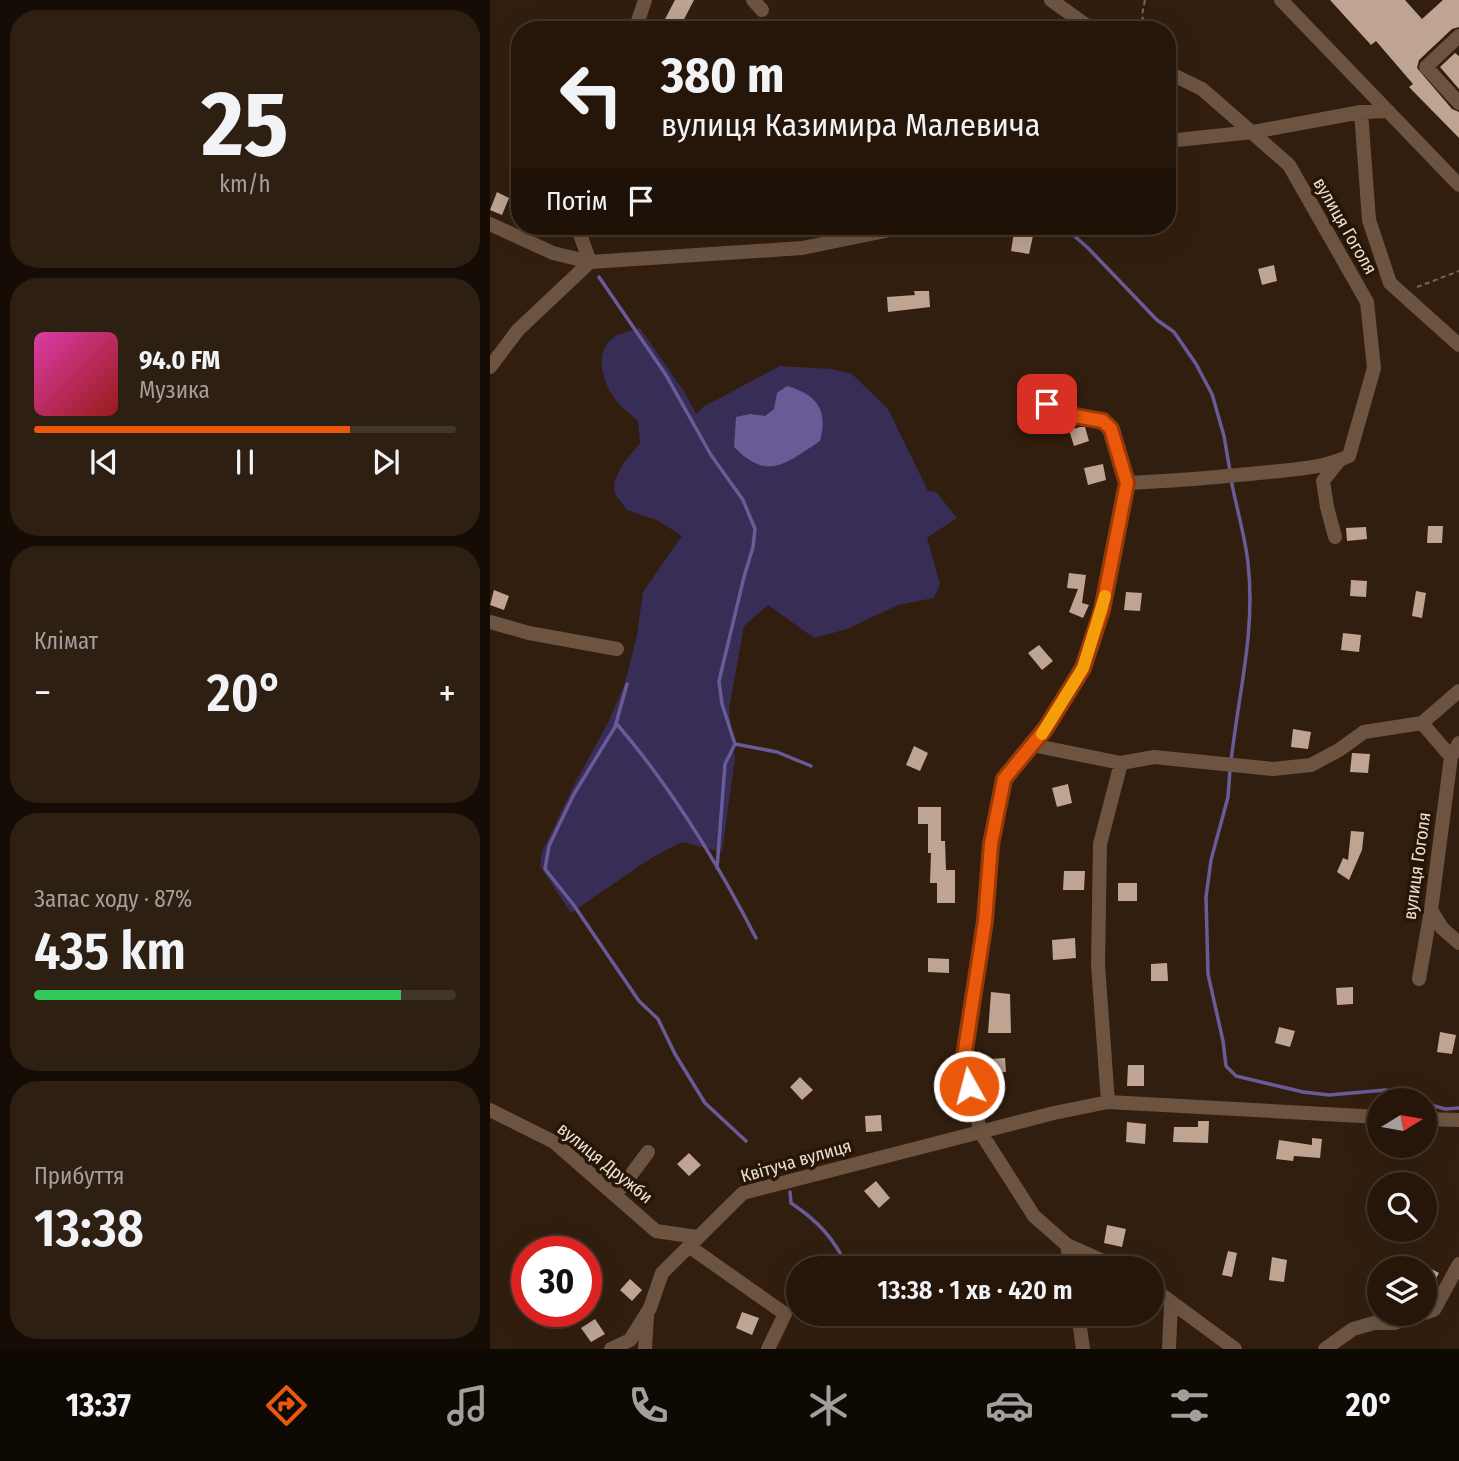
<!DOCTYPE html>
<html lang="uk">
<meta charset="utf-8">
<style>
:root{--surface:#26160a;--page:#2e1f13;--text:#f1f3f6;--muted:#a49f9c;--line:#42352b;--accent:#ea580c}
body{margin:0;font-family:"Fira Sans Condensed",sans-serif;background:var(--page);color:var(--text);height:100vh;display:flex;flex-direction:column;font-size:26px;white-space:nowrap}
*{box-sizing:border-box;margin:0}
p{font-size:23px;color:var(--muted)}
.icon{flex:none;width:38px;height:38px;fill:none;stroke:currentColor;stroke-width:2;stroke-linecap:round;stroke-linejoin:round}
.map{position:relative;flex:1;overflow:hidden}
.panel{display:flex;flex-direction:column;gap:10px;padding:10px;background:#150c06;width:490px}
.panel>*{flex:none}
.top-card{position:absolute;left:21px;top:21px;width:665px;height:214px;border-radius:28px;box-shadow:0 7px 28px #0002,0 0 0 2px var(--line);background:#26160a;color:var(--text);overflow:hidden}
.needle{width:46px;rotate:79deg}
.buttons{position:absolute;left:877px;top:1088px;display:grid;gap:14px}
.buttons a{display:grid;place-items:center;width:70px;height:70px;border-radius:50%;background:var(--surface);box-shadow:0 7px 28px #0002,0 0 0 2px var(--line);font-size:35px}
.speed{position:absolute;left:21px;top:1236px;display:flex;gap:14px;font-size:35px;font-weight:700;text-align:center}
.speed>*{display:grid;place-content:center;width:91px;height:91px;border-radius:50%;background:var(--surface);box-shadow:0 7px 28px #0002,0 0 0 2px var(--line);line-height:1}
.speed .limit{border:10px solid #d22;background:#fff;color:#111}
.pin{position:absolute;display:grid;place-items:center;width:60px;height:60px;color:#fff;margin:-30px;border-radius:14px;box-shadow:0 4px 10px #0006}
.me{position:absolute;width:77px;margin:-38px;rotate:353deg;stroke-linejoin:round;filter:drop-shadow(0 0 5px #0008)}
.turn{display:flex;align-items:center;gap:24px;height:147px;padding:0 35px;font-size:32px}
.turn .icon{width:91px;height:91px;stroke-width:2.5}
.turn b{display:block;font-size:49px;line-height:60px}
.then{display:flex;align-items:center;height:66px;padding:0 35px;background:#0003;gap:14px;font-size:26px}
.big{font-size:52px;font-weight:600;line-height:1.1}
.panel .card{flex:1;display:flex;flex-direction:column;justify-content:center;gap:10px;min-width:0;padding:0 24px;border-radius:28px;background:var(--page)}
.panel .dial{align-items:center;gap:0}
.dial b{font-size:91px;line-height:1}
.song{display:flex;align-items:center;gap:21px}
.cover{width:84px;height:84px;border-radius:10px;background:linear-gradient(135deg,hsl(320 70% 55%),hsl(0 70% 35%))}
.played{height:7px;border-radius:4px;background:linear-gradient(90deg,var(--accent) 75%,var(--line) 75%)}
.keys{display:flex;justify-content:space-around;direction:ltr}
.heat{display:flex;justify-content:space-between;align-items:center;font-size:38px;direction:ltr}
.charge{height:10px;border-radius:5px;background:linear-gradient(90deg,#34c759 87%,var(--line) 0)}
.trip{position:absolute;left:296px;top:1256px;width:378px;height:70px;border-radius:35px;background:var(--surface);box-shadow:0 7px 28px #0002,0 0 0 2px var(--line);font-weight:600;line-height:70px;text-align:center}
.dock{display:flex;height:112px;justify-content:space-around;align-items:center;background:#0f0904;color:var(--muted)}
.dock .icon{width:49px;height:49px}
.dock .on{color:var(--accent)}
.dock b{font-size:32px;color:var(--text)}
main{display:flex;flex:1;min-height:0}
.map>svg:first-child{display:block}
.green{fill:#372d56}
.water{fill:#695b97}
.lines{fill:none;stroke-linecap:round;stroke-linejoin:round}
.stream{stroke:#695b97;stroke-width:3.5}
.building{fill:#bea491}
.path{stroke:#786759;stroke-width:2;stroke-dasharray:5 3.5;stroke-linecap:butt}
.minor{stroke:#6c5441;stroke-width:14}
.route-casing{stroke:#983908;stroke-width:18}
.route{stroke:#ea580c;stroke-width:12}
.slow{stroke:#f59e0b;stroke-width:12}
.labels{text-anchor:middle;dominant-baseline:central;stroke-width:7;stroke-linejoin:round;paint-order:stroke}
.street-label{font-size:18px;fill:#ebded4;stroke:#271505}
</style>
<main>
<section class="panel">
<div class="card dial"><b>25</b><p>km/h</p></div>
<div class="card">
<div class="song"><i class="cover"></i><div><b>94.0 FM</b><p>Музика</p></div></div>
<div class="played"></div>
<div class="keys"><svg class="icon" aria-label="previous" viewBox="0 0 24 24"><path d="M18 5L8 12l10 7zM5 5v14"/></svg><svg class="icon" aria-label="pause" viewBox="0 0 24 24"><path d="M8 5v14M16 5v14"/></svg><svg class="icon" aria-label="next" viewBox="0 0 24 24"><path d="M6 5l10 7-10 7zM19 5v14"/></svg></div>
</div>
<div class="card"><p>Клімат</p>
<div class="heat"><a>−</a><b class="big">20°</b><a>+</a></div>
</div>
<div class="card"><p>Запас ходу · 87%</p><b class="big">435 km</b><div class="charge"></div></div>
<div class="card"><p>Прибуття</p><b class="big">13:38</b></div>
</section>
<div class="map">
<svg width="969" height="1349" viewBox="0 0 969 1349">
<rect width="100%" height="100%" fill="#321e0e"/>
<!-- green -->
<path class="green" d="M150,328L195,393L206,414L213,407L290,366L341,369L362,374L398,409L438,491L446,492L467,518L437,538L450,584L444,598L408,605L357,629L324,638L278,605L254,626L239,709L245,758L232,852L192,842L161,858L81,913L50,866L52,852L85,783L118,723L135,683L147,635L153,592L192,536L169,521L137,510L125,494L124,483L132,465L150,443L148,421C140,414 131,407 124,398C111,379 103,347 128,335C135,332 143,330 150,328Z"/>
<!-- water -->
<path class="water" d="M297,386C328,395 338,410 330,441C296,463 278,482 244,447L246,417L260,414L275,416L284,409L287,393Z"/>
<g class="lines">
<!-- stream -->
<path class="stream" d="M573,226L598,248L667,320L684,332L706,364L722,394L734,436L740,471
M109,277L176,375L221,455L253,500L265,529L263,547L254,577L229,681L232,704L245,744L287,752L321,766
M741,479C746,507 755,535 758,563C766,630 748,696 741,762
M137,684L125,727L84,794L69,825L59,846L55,869L83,904L149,1001L168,1019L185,1054L215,1103L256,1141
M126,723C182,788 227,862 266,938
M740,770L738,797L721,860L716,897L718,974L733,1041L736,1066L746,1076L813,1092L839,1095L896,1090L930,1101
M227,868L235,764L245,744
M934,1103L955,1109L969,1108
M300,1192L301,1203C328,1221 345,1239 358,1269
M415,1314L419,1317"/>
</g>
<!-- building -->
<path class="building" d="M185,0H204L189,29L174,21Z
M840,0H915L932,19L953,0H969V27L962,29L929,60L927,68L962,109L969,112V138L919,87L923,84L886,41L881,45Z
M965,53L969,56V89L950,67Z
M7,192L19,198L12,215L0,210Z
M524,232L543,236L539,254L521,251Z
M784,265L787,281L772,285L768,269Z
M424,291H439L440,307L398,312L397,297L425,295Z
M590,427H595L599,441L584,446L579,430Z
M613,464L616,480L598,485L594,468Z
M938,526H953L952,543H937Z
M876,527L877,539L857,541L856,528Z
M579,573L596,575L592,603L599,605L593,618L579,612L588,589L577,588Z
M861,580L877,581L876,597L860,596Z
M4,590L19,596L14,610L0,605Z
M926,591L936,593L932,618L922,616Z
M636,592L652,593L650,611L634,610Z
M853,633L871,635L869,652L851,650Z
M549,645L563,661L552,670L538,653Z
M803,729L821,732L818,749L801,747Z
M424,746L438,753L430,771L416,765Z
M862,753L880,754L878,773L860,772Z
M578,784L582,803L567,807L562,788Z
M428,807H451V841H455L456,870H465V903H447V883H440L441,853H438V824H428Z
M861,831L874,832L872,850L859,880L847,872L853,858L858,860Z
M574,871H595L594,890H573Z
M628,883H647V901H628Z
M585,938L586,958L563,960L562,940Z
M438,958L459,959V973L438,972Z
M677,963L678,981H661V964Z
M863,987V1004L847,1005L846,988Z
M501,992L520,994L521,1033H498Z
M789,1027L805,1031L800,1047L785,1043Z
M950,1032L966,1035L962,1054L947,1052Z
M515,1058L516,1072L488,1074L486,1060Z
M638,1065H654V1086H637Z
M310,1077L323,1090L312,1100L300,1087Z
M391,1115L392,1131L376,1132L375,1116Z
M708,1121H719L718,1143L683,1142L684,1127H708Z
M637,1122L656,1124L655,1144L636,1142Z
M822,1138L832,1139L830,1158L804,1156L803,1161L786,1159L789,1140L822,1145Z
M199,1153L211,1165L199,1176L187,1164Z
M386,1181L400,1198L389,1208L374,1191Z
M617,1225L636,1229L632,1247L614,1243Z
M738,1251L747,1253L742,1277L732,1275Z
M782,1257L797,1260L794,1282L779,1280Z
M934,1265L949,1273L934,1302Z
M140,1279L152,1290L142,1301L130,1290Z
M252,1312L269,1318L262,1335L246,1328Z
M610,1314H647L643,1327L610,1316Z
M105,1319L115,1334L101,1342L91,1328Z"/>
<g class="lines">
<!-- path -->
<path class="path" d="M655,30L652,15L655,0
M927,287L969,271"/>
<!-- minor -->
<path class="minor" d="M263,0L272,10
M561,0L603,30
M791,0L969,185
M145,30L155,0
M969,36L936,67L969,103
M871,112L879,220L900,283L969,345
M677,141L763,132L871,112L898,111
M0,224L63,253L100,262L312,248L420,226
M87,226L100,262
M0,367L28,330L100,262
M545,396L569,413L613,421L621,429L629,451L636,487L612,610L593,669L556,728L514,779L501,844L494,921L473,1063L491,1133L544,1216L577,1245L631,1269
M637,483C684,481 731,477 779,472C806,469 834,468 859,456L884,368L877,302L799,165L712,89L677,72
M845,537L837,507L833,481L848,462
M0,622L39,633L127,649
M932,723L969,691
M542,745L631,763L664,757L783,769L821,765L849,750L874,732L932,723L961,757
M941,910L952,928L969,943
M929,979L941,910L961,757L969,743
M618,1102L608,965L610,844L631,763
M0,1110L64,1142L166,1231L207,1237
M934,1119L969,1120
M119,1190L132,1187L158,1152
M577,1245L581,1269
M200,1247L295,1314L278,1349
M662,1288L745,1349
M934,1313L944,1310L969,1264
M588,1314L593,1349
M121,1349L140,1340L160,1308L172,1273L253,1193L564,1113L618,1102L889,1117
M155,1349L157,1315
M679,1349L681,1303
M835,1349L863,1329L884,1323H904L932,1314"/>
</g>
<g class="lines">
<defs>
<path id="route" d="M479,1086L473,1063L495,921L501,844L514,779L556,728L593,668L612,610L637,483L621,429L613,421L569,413L557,404"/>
</defs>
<!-- route casing -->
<use href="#route" class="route-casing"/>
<!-- route -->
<use href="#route" class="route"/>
<!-- slow -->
<path class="slow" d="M552,734L593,668L615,596"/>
</g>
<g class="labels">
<!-- street labels -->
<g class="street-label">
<text transform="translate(855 226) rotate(60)">вулиця Гоголя</text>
<text transform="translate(927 866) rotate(-82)">вулиця Гоголя</text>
<text transform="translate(306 1161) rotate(-16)">Квітуча вулиця</text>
<text transform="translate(115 1163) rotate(39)">вулиця Дружби</text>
</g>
</g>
</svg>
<div class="buttons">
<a><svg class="needle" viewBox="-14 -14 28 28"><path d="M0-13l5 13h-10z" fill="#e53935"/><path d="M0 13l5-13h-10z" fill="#a49f9c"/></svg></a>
<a><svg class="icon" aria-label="search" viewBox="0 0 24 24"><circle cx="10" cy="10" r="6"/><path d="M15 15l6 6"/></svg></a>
<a><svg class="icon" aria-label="layers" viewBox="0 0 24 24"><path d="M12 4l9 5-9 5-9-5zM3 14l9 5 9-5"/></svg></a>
</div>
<div class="speed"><div class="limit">30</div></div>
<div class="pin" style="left:557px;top:404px;background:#d93025"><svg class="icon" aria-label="arrive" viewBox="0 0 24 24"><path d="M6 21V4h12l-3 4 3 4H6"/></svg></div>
<svg class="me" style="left:479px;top:1086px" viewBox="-20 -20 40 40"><circle r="17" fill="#ea580c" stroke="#fff" stroke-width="3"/><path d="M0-11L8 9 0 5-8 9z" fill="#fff"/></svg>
<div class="trip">13:38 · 1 хв · 420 m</div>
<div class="top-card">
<div class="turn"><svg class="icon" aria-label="left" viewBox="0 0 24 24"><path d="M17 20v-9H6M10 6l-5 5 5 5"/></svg><div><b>380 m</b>вулиця Казимира Малевича</div></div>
<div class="then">Потім<svg class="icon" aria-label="arrive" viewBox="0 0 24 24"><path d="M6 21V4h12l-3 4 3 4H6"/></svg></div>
</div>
</div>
</main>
<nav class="dock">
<b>13:37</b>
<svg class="icon on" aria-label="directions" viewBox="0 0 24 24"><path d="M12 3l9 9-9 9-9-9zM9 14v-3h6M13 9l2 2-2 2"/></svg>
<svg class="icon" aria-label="music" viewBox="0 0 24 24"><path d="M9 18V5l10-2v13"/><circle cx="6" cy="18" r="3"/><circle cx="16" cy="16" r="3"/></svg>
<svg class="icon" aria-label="phone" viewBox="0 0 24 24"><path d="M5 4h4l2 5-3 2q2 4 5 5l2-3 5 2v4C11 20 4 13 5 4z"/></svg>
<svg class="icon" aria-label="climate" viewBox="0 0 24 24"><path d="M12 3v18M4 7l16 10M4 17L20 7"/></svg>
<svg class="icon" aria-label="car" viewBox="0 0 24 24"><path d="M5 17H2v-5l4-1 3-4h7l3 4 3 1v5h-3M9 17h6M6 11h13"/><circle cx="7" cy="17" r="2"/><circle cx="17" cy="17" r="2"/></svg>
<svg class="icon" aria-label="filters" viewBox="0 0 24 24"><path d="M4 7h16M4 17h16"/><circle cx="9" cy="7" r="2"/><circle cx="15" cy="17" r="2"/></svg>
<b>20°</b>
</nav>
